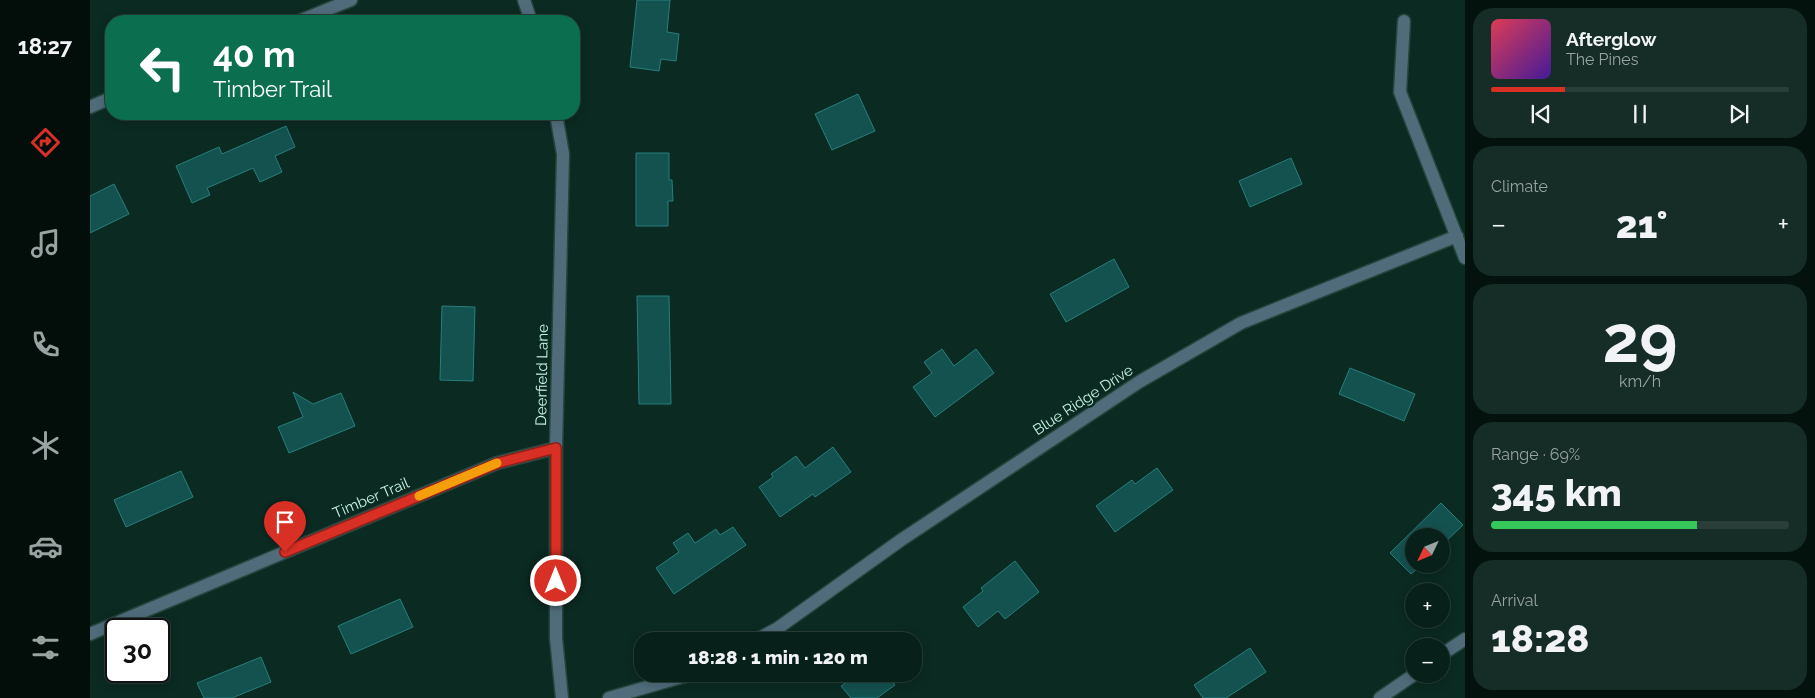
<!DOCTYPE html>
<meta charset="utf-8">
<style>
:root{--surface:#08201a;--page:#162d27;--text:#f1f3f6;--muted:#98a3a2;--line:#293e39;--accent:#d93025}
body{margin:0;font-family:Raleway,sans-serif;background:var(--page);color:var(--text);height:100vh;display:flex;flex-direction:column;font-size:19px;white-space:nowrap}
*{box-sizing:border-box;margin:0}
p{font-size:16px;color:var(--muted)}
.icon{flex:none;width:28px;height:28px;fill:none;stroke:currentColor;stroke-width:2;stroke-linecap:round;stroke-linejoin:round}
.map{position:relative;flex:1;overflow:hidden}
.drawer{display:flex;flex-direction:column;gap:8px;padding:8px;background:#04120e;width:350px}
.drawer>*{flex:none}
.guide{position:absolute;left:15px;top:15px;width:475px;height:105px;border-radius:20px;box-shadow:0 2px 12px #0003,0 0 0 1px var(--line);background:#0b6e4f;color:#fff;overflow:hidden}
.needle{width:32px;rotate:227deg}
.buttons{position:absolute;left:1315px;top:528px;display:grid;gap:10px}
.buttons a{display:grid;place-items:center;width:45px;height:45px;border-radius:50%;background:var(--surface);box-shadow:0 2px 12px #0003,0 0 0 1px var(--line);font-size:25px}
.speed{position:absolute;left:15px;top:618px;display:flex;gap:10px;font-size:25px;font-weight:700;text-align:center}
.speed>*{display:grid;place-content:center;width:65px;height:65px;border-radius:50%;background:var(--surface);box-shadow:0 2px 12px #0003,0 0 0 1px var(--line);line-height:1}
.speed .limit{border:2px solid #111;border-radius:8px;background:#fff;color:#111}
.pin{position:absolute;display:grid;place-items:center;width:42px;height:42px;color:#fff;margin:-51px -21px;border-radius:50% 50% 50% 0;rotate:-45deg;box-shadow:0 0 5px #0007}
.pin .icon{rotate:45deg}
.me{position:absolute;width:55px;margin:-28px;rotate:0deg;stroke-linejoin:round;filter:drop-shadow(0 0 4px #0008)}
.turn{display:flex;align-items:center;gap:18px;height:105px;padding:0 25px;font-size:22px}
.turn .icon{width:65px;height:65px;stroke-width:2.5}
.turn b{display:block;font-size:35px;line-height:42px}
.big{font-size:38px;font-weight:800;line-height:1.1}
.drawer .tile{flex:1;display:flex;flex-direction:column;justify-content:center;gap:8px;min-width:0;padding:0 18px;border-radius:20px;background:var(--page)}
.drawer .dial{align-items:center;gap:0}
.dial b{font-size:65px;line-height:1}
.song{display:flex;align-items:center;gap:15px}
.cover{width:60px;height:60px;border-radius:8px;background:linear-gradient(135deg,hsl(350 70% 55%),hsl(260 70% 35%))}
.played{height:5px;border-radius:2px;background:linear-gradient(90deg,var(--accent) 25%,var(--line) 25%)}
.keys{display:flex;justify-content:space-around;direction:ltr}
.heat{display:flex;justify-content:space-between;align-items:center;font-size:28px;direction:ltr}
.charge{height:8px;border-radius:4px;background:linear-gradient(90deg,#34c759 69%,var(--line) 0)}
.trip{position:absolute;left:544px;top:632px;width:288px;height:50px;border-radius:20px;background:var(--surface);box-shadow:0 2px 12px #0003,0 0 0 1px var(--line);font-weight:800;line-height:50px;text-align:center}
main{display:flex;flex:1;min-height:0}
.tab-bar{display:flex;flex-direction:column;width:90px;justify-content:space-around;align-items:center;background:#030d0a;color:var(--muted)}
.tab-bar .icon{width:35px;height:35px}
.tab-bar .current{color:var(--accent)}
.tab-bar b{font-size:22px;color:var(--text)}
.map>svg:first-child{display:block}
.building{fill:#145250;stroke:#277f7c}
.lines{fill:none;stroke-linecap:round;stroke-linejoin:round}
.minor-casing{stroke:#25463d;stroke-width:15}
.minor{stroke:#506c7b;stroke-width:12}
.route-casing{stroke:#8d1f18;stroke-width:12}
.route{stroke:#d93025;stroke-width:9}
.slow{stroke:#f59e0b;stroke-width:9}
.labels{text-anchor:middle;dominant-baseline:central;stroke-width:5;stroke-linejoin:round;paint-order:stroke}
.street-label{font-size:15px;fill:#c5f2e2;stroke:#0b2a22}
</style>
<main>
<nav class="tab-bar">
<b>18:27</b>
<svg class="icon current" aria-label="directions" viewBox="0 0 24 24"><path d="M12 3l9 9-9 9-9-9zM9 14v-3h6M13 9l2 2-2 2"/></svg>
<svg class="icon" aria-label="music" viewBox="0 0 24 24"><path d="M9 18V5l10-2v13"/><circle cx="6" cy="18" r="3"/><circle cx="16" cy="16" r="3"/></svg>
<svg class="icon" aria-label="phone" viewBox="0 0 24 24"><path d="M5 4h4l2 5-3 2q2 4 5 5l2-3 5 2v4C11 20 4 13 5 4z"/></svg>
<svg class="icon" aria-label="climate" viewBox="0 0 24 24"><path d="M12 3v18M4 7l16 10M4 17L20 7"/></svg>
<svg class="icon" aria-label="car" viewBox="0 0 24 24"><path d="M5 17H2v-5l4-1 3-4h7l3 4 3 1v5h-3M9 17h6M6 11h13"/><circle cx="7" cy="17" r="2"/><circle cx="17" cy="17" r="2"/></svg>
<svg class="icon" aria-label="filters" viewBox="0 0 24 24"><path d="M4 7h16M4 17h16"/><circle cx="9" cy="7" r="2"/><circle cx="15" cy="17" r="2"/></svg>
</nav>
<div class="map">
<svg width="1375" height="698" viewBox="0 0 1375 698">
<rect width="100%" height="100%" fill="#0b2a22"/>
<!-- building -->
<path class="building" d="M547,0H580L577,32L589,34L586,61L571,59L569,71L540,67Z
M768,94L785,131L742,150L725,114Z
M196,126L205,147L185,156L192,172L170,182L163,168L117,188L120,195L102,203L86,166L129,147L132,154Z
M546,153H579V180H582L583,201H578V226H546Z
M1201,158L1212,184L1160,207L1149,181Z
M24,184L39,214L0,233V196Z
M1024,259L1039,287L976,322L960,294Z
M547,296H579L581,404H549Z
M352,306L385,307L383,381L350,380Z
M852,349L864,366L886,349L904,373L845,417L823,387L842,373L834,362Z
M1260,368L1325,394L1314,421L1249,394Z
M203,392L223,404L251,393L265,426L199,453L188,427L213,417Z
M743,447L761,472L725,497L723,494L690,517L669,487L683,477L681,474L706,456L715,468Z
M1067,468L1083,490L1025,532L1006,506L1042,480L1045,484Z
M91,471L103,497L36,527L24,500Z
M1351,503L1373,525L1351,546V536H1324V564H1333L1321,574L1300,553Z
M643,527L656,545L584,594L566,568L589,552L583,543L598,533L605,543L626,529L630,535Z
M925,561L949,592L915,619L908,611L888,627L873,607L893,591L891,588Z
M310,599L323,627L261,654L248,626Z
M1160,648L1176,672L1136,698H1113L1104,685Z
M171,657L181,682L142,698H114L107,683Z
M768,674H797L805,685L787,698H761L751,686Z"/>
<g class="lines">
<defs>
<path id="minor" d="M434,0L441,21
M209,21L261,0
M1314,21L1310,92L1375,258
M0,107L21,98
M466,114L473,154L466,448V638L472,698
M0,634L407,463L466,448
M664,641L688,628L811,540L1049,382L1151,323L1367,236
M1351,655L1375,639
M519,698L602,674
M1290,698L1325,674"/>
</defs>
<!-- minor casing -->
<use href="#minor" class="minor-casing"/>
<!-- minor -->
<use href="#minor" class="minor"/>
</g>
<g class="lines">
<defs>
<path id="route" d="M195,552L408,463L466,448V581"/>
</defs>
<!-- route casing -->
<use href="#route" class="route-casing"/>
<!-- route -->
<use href="#route" class="route"/>
<!-- slow -->
<path class="slow" d="M329,496L407,463"/>
</g>
<g class="labels">
<!-- street labels -->
<g class="street-label">
<text transform="translate(452 375) rotate(-89)">Deerfield Lane</text>
<text transform="translate(993 400) rotate(-33)">Blue Ridge Drive</text>
<text transform="translate(281 498) rotate(-23)">Timber Trail</text>
</g>
</g>
</svg>
<div class="buttons">
<a><svg class="needle" viewBox="-14 -14 28 28"><path d="M0-13l5 13h-10z" fill="#e53935"/><path d="M0 13l5-13h-10z" fill="#98a3a2"/></svg></a>
<a>+</a>
<a>−</a>
</div>
<div class="speed"><div class="limit">30</div></div>
<div class="pin" style="left:195px;top:552px;background:#d93025"><svg class="icon" aria-label="arrive" viewBox="0 0 24 24"><path d="M6 21V4h12l-3 4 3 4H6"/></svg></div>
<svg class="me" style="left:466px;top:581px" viewBox="-20 -20 40 40"><circle r="17" fill="#d93025" stroke="#fff" stroke-width="3"/><path d="M0-11L8 9 0 5-8 9z" fill="#fff"/></svg>
<div class="trip">18:28 · 1 min · 120 m</div>
<div class="guide">
<div class="turn"><svg class="icon" aria-label="left" viewBox="0 0 24 24"><path d="M17 20v-9H6M10 6l-5 5 5 5"/></svg><div><b>40 m</b>Timber Trail</div></div>
</div>
</div>
<section class="drawer">
<div class="tile">
<div class="song"><i class="cover"></i><div><b>Afterglow</b><p>The Pines</p></div></div>
<div class="played"></div>
<div class="keys"><svg class="icon" aria-label="previous" viewBox="0 0 24 24"><path d="M18 5L8 12l10 7zM5 5v14"/></svg><svg class="icon" aria-label="pause" viewBox="0 0 24 24"><path d="M8 5v14M16 5v14"/></svg><svg class="icon" aria-label="next" viewBox="0 0 24 24"><path d="M6 5l10 7-10 7zM19 5v14"/></svg></div>
</div>
<div class="tile"><p>Climate</p>
<div class="heat"><a>−</a><b class="big">21°</b><a>+</a></div>
</div>
<div class="tile dial"><b>29</b><p>km/h</p></div>
<div class="tile"><p>Range · 69%</p><b class="big">345 km</b><div class="charge"></div></div>
<div class="tile"><p>Arrival</p><b class="big">18:28</b></div>
</section>
</main>
